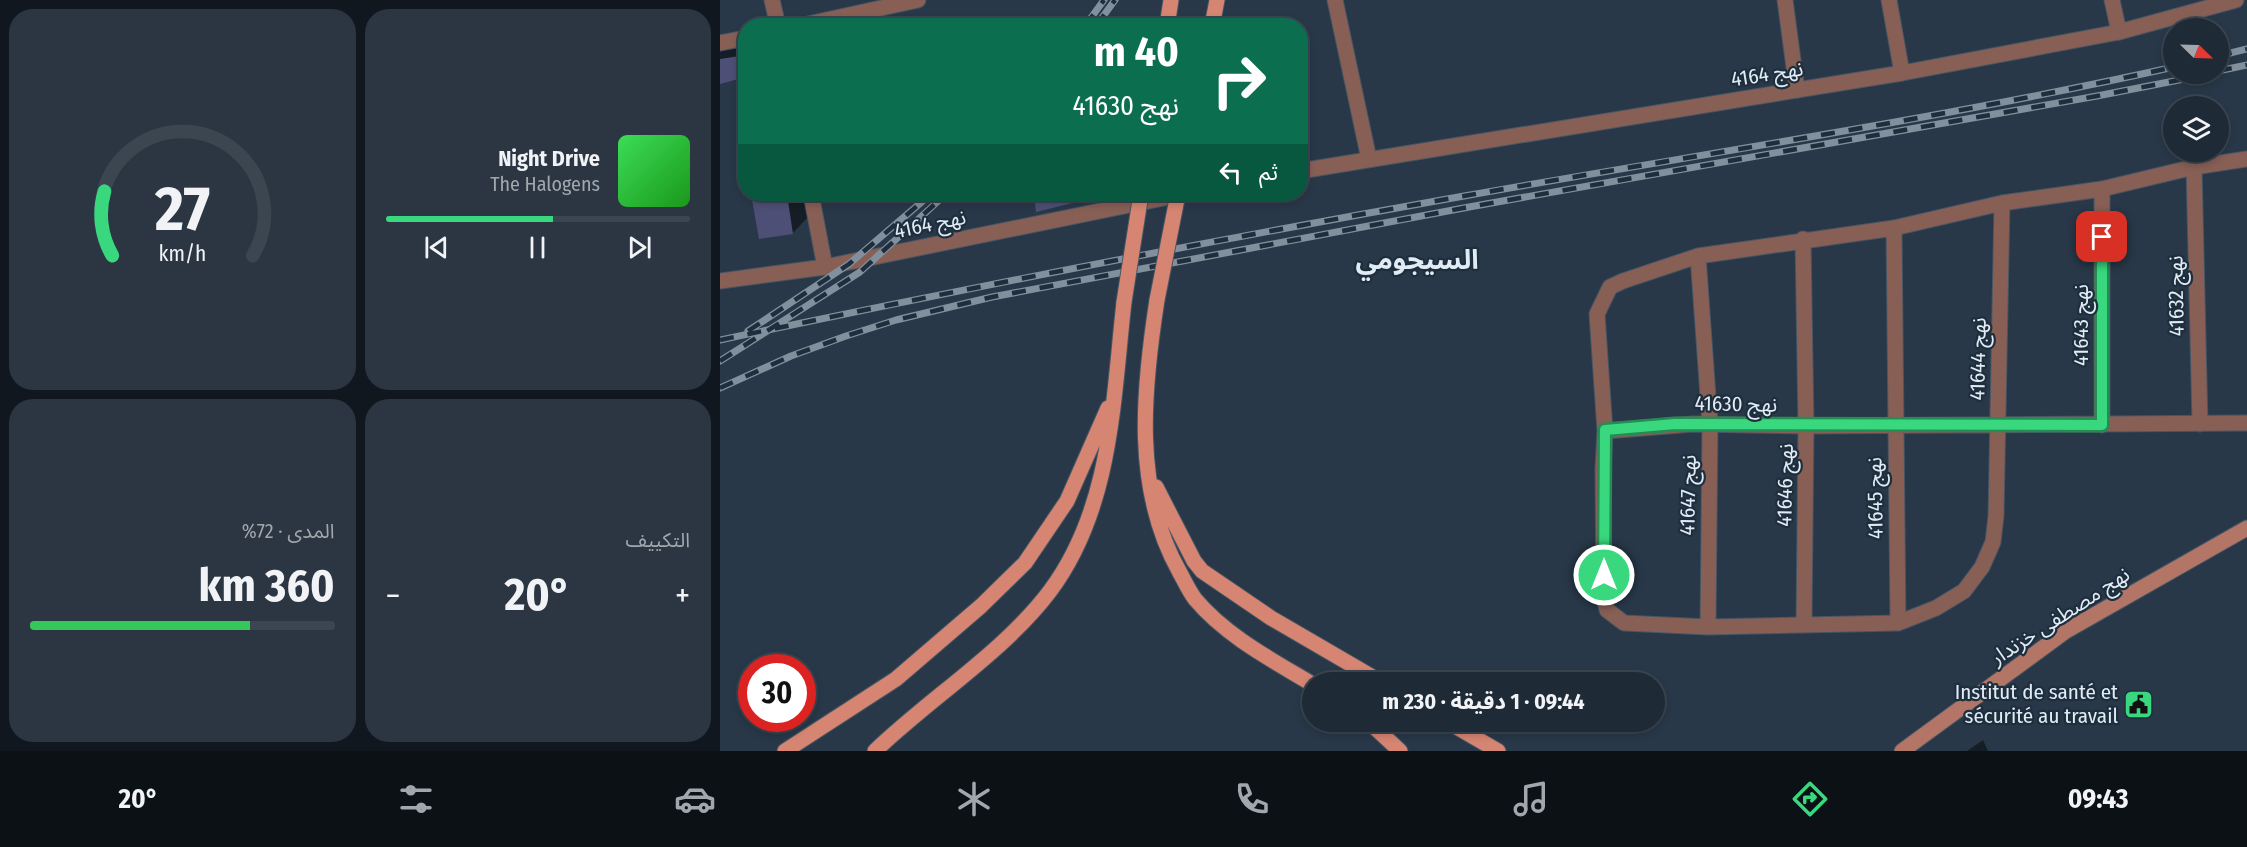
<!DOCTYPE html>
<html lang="ar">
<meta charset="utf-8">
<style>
:root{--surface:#1e2a36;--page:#2b3642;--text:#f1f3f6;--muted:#a1a7ad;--line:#3c4651;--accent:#39d87f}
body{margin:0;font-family:"Fira Sans Condensed","Noto Sans Arabic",sans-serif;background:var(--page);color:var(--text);direction:rtl;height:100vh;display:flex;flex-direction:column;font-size:22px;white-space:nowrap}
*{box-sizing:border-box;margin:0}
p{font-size:20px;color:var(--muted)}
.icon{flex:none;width:33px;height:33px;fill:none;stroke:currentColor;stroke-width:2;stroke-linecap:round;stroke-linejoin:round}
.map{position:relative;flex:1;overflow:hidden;direction:ltr}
.panel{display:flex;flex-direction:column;gap:9px;padding:9px;background:#10171e;width:720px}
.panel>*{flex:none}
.guide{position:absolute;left:18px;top:18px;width:570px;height:183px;border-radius:24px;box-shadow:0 3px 9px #0003,0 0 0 2px var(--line);direction:rtl;background:#0b6e4f;color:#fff;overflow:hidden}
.needle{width:39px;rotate:113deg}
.buttons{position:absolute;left:1443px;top:18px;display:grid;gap:12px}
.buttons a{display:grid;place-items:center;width:66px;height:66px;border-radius:50%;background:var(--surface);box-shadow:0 3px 9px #0003,0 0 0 2px var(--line);font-size:30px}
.speed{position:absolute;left:18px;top:654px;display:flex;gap:12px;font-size:30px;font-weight:700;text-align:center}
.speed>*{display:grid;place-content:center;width:78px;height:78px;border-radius:50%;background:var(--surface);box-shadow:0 3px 9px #0003,0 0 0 2px var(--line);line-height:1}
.speed .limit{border:9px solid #d22;background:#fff;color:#111}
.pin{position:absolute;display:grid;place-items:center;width:51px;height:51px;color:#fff;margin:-26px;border-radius:12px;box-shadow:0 3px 9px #0006}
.me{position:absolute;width:66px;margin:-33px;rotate:0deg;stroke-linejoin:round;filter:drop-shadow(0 0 4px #0008)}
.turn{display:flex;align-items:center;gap:21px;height:126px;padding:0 30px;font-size:27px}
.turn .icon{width:78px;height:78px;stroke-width:2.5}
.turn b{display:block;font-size:42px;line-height:51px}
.then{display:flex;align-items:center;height:57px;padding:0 30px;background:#0003;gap:12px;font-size:22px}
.big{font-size:45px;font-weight:700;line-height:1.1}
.panel .widget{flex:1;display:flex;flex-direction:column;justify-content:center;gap:9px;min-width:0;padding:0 21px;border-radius:24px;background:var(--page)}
.panel .dial{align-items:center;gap:0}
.dial svg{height:156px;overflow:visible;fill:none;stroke:var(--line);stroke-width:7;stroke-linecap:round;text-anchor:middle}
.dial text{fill:var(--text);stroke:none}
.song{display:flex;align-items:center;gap:18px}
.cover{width:72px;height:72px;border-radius:9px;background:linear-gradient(135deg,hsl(130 70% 55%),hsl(120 70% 35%))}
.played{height:6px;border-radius:3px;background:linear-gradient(90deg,var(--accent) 55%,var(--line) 55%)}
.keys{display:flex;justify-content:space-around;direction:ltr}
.heat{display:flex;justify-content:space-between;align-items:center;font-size:33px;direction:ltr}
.charge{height:9px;border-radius:4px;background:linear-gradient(90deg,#34c759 72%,var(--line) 0)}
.panel .tiles{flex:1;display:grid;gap:9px;grid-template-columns:repeat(2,1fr)}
.trip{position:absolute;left:582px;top:672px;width:363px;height:60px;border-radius:30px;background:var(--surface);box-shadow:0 3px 9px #0003,0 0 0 2px var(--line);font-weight:700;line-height:60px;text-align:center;direction:rtl}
.tabs{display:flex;height:96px;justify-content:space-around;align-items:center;background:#0c1116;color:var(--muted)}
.tabs .icon{width:42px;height:42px}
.tabs .active{color:var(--accent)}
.tabs b{font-size:27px;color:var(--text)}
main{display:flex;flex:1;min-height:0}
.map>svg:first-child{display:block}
.shadow{fill:#0007}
.building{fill:#4e4f76}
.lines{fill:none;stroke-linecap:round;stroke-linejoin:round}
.minor-casing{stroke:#465564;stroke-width:17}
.tertiary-casing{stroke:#465564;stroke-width:17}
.secondary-casing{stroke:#465564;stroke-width:17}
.primary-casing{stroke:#465564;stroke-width:17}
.minor{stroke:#875f55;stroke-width:15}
.tertiary{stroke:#875f55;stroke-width:15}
.secondary{stroke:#b37565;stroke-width:15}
.primary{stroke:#d58571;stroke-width:15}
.rail-casing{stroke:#828f9c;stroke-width:7}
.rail{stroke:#1e2e3d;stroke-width:4.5;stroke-dasharray:14;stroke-linecap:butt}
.primary-bridge-casing{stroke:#465564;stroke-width:17;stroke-linecap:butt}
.primary-bridge{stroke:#d58571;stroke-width:15}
.route-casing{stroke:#258c53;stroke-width:15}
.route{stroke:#39d87f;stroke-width:10}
.labels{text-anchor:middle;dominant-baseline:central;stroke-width:4.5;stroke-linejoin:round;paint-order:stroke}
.street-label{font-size:21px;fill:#e1ebf5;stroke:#1e2e3d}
.poi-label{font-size:21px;fill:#e1ebf5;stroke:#1e2e3d;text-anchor:end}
.district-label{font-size:27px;font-weight:bold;fill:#e1ebf5;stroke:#1e2e3d}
</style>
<main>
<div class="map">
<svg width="1527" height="751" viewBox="0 0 1527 751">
<rect width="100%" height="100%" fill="#283848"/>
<!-- shadow -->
<path class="shadow" d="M26,47V75L0,82V51Z
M32,194H85L88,217L73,233L40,237Z
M315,194H386L317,210Z
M1263,740L1268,751H1247Z"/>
<!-- building -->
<path class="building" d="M26,55V77L0,84V59Z
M26,118V147H24L20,119Z
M26,163V184L19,183L17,166Z
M31,194H67L73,234L39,239Z
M314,194H389L316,212Z"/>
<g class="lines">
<defs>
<path id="minor" d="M52,0L58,26
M615,0L649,159
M1065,0L1077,90
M1169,0L1182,73
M1392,0L1399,32
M79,26L198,0
M0,43L26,38
M1474,167L1480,424
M91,194L105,267
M1282,203L1276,516L1273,542L1262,567L1244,591L1216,608L1178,623L988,627L904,623L887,610L884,597L883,469L885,431L973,424L1086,426L1527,423
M1174,228L1178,623
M1083,239L1086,426L1084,624
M978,256L990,424L988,627
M1382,425V189
M885,431L877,314L890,287L903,281L978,256L1174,228L1282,203L1382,189L1474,167L1527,159"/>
<path id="tertiary" d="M580,171L1182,73L1399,32L1516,0
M0,281L105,267L463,194"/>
<path id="secondary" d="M1182,751L1346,631L1527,528"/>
<path id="primary" d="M447,26L451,0
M492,26L497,0
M437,300C423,390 413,489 459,571C464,580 469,591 475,599C506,636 552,660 592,684
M436,487L474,561L482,571L551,618L661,682
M649,722L680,751
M728,722L778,751
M65,751L176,679L261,606L305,563L347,501L388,408
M155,751C210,698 285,651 330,591C392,508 393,400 404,302"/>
</defs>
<!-- minor casing -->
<use href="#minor" class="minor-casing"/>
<!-- tertiary casing -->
<use href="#tertiary" class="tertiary-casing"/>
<!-- secondary casing -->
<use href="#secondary" class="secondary-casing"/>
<!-- primary casing -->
<use href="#primary" class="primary-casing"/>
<!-- minor -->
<use href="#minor" class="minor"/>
<!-- tertiary -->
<use href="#tertiary" class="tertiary"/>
<!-- secondary -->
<use href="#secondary" class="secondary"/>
<!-- primary -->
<use href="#primary" class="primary"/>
<defs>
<path id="rail" d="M365,26L384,0
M376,26L395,0
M1498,56L1527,49
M1498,71L1527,65
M28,331L129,264L211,194
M0,340C247,288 495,240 744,196C981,154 1219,119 1454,67
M0,361L140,272L226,194
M0,388L71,356L126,336L176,320L272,297L749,207L1377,96L1490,74"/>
</defs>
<!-- rail casing -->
<use href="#rail" class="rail-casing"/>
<!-- rail -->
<use href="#rail" class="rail"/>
<defs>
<path id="primary-bridge" d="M437,300L458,194
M404,302L421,194"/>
</defs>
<!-- primary-bridge casing -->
<use href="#primary-bridge" class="primary-bridge-casing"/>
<!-- primary-bridge -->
<use href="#primary-bridge" class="primary-bridge"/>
</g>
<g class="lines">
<defs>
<path id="route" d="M884,575L885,430L955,424L1382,425V237"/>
</defs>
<!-- route casing -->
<use href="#route" class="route-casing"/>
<!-- route -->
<use href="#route" class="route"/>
</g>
<!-- icons -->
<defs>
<symbol id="civic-square" viewBox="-11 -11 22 22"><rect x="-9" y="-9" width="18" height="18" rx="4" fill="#39d87f" stroke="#1e2e3d"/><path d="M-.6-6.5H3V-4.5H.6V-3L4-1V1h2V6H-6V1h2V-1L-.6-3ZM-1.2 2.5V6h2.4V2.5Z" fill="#111"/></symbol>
</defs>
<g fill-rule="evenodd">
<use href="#civic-square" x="1402" y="688" width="33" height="33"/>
</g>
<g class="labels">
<!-- street labels -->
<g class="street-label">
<text transform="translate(1047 74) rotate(-9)">نهج 4164</text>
<text transform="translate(210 224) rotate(-12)">نهج 4164</text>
<text transform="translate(1456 296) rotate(-91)">نهج 41632</text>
<text transform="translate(1361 325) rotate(-90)">نهج 41643</text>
<text transform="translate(1258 359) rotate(-89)">نهج 41644</text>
<text transform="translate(1016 404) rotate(1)">نهج 41630</text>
<text transform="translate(1065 485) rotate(-89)">نهج 41646</text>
<text transform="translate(968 495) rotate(-89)">نهج 41647</text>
<text transform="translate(1155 498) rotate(-91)">نهج 41645</text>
<text transform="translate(1340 616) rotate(-33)">نهج مصطفى خزندار</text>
</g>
<!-- poi labels -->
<g class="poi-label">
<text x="1398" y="692">Institut de santé et<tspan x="1398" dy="24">sécurité au travail</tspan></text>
</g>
<!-- district labels -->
<g class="district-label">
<text x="697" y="260">السيجومي</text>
</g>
</g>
</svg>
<div class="buttons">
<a><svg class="needle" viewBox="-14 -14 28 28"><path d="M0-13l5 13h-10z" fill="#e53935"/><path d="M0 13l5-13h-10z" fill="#a1a7ad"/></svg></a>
<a><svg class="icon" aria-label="layers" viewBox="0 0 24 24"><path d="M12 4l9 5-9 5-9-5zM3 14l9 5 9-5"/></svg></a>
</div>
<div class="speed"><div class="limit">30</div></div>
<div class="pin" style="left:1382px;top:237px;background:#d93025"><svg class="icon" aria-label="arrive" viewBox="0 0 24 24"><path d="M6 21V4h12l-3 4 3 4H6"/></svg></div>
<svg class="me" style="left:884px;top:575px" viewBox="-20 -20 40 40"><circle r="17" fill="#39d87f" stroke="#fff" stroke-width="3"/><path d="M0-11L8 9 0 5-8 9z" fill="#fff"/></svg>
<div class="trip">09:44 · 1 دقيقة · 230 m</div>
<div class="guide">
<div class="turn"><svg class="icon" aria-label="right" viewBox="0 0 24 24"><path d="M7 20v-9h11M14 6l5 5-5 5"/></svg><div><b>40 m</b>نهج 41630</div></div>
<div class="then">ثم<svg class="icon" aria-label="left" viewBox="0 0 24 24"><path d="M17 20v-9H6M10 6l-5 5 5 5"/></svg></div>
</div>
</div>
<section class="panel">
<div class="tiles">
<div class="widget">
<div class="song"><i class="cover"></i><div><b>Night Drive</b><p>The Halogens</p></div></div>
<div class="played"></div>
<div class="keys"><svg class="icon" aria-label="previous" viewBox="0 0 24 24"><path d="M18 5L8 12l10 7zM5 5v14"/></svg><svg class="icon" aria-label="pause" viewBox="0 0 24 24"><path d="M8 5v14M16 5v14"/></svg><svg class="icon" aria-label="next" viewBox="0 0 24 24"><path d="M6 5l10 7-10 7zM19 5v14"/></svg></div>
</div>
<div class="widget dial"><svg viewBox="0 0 100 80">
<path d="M14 69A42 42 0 1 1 86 69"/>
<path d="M14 69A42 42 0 0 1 10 36" stroke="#39d87f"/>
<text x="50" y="56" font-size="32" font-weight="700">27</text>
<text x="50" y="72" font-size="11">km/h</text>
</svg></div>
<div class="widget"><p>التكييف</p>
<div class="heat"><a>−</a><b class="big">20°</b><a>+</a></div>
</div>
<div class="widget"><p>المدى · 72%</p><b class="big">360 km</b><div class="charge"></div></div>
</div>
</section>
</main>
<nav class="tabs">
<b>09:43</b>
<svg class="icon active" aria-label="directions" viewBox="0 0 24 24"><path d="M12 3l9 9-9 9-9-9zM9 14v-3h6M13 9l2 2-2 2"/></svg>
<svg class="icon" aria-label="music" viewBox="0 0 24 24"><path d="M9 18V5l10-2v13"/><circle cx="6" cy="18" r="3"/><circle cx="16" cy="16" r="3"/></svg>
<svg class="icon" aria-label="phone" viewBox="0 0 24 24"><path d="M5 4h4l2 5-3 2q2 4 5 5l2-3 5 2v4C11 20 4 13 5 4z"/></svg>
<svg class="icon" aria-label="climate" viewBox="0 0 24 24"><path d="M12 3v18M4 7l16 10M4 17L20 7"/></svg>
<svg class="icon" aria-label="car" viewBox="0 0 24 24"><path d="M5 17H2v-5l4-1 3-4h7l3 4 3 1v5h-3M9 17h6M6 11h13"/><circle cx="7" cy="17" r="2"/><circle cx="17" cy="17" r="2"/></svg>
<svg class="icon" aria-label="filters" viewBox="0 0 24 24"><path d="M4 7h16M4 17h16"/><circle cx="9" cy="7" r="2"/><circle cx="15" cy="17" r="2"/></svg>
<b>20°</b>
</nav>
